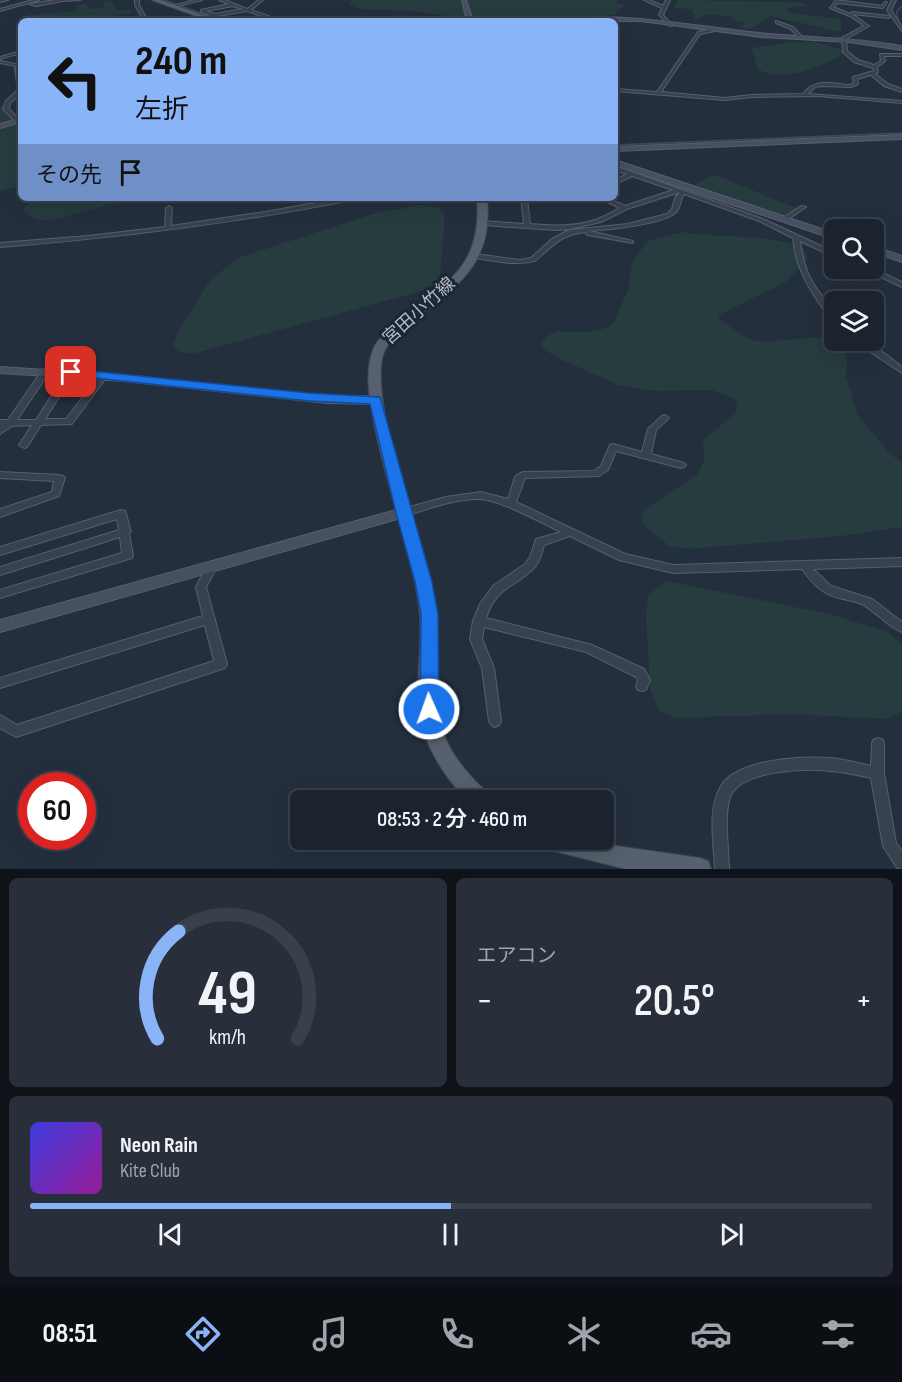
<!DOCTYPE html>
<html lang="ja">
<meta charset="utf-8">
<style>
:root{--surface:#1b232e;--page:#282f3a;--text:#f1f3f6;--muted:#a0a4aa;--line:#39404a;--accent:#8ab4f8}
body{margin:0;font-family:"Sofia Sans Condensed","Noto Sans JP",sans-serif;background:var(--page);color:var(--text);height:100vh;display:flex;flex-direction:column;font-size:22px;white-space:nowrap}
*{box-sizing:border-box;margin:0}
p{font-size:20px;color:var(--muted)}
.icon{flex:none;width:33px;height:33px;fill:none;stroke:currentColor;stroke-width:2;stroke-linecap:round;stroke-linejoin:round}
.map{position:relative;height:869px;overflow:hidden}
.details{display:flex;flex-direction:column;gap:9px;padding:9px;background:#0f1319;flex:1}
.details>*{flex:none}
.banner{position:absolute;left:18px;top:18px;width:600px;height:183px;border-radius:9px;box-shadow:0 6px 24px #0002,0 0 0 2px var(--line);background:#8ab4f8;color:#111;overflow:hidden}
.tools{position:absolute;left:824px;top:219px;display:grid;gap:12px}
.tools a{display:grid;place-items:center;width:60px;height:60px;border-radius:9px;background:var(--surface);box-shadow:0 6px 24px #0002,0 0 0 2px var(--line);font-size:30px}
.speed{position:absolute;left:18px;top:772px;display:flex;gap:12px;font-size:30px;font-weight:700;text-align:center}
.speed>*{display:grid;place-content:center;width:78px;height:78px;border-radius:50%;background:var(--surface);box-shadow:0 6px 24px #0002,0 0 0 2px var(--line);line-height:1}
.speed .limit{border:9px solid #d22;background:#fff;color:#111}
.pin{position:absolute;display:grid;place-items:center;width:51px;height:51px;color:#fff;margin:-26px;border-radius:12px;box-shadow:0 3px 9px #0006}
.me{position:absolute;width:66px;margin:-33px;rotate:358deg;stroke-linejoin:round;filter:drop-shadow(0 0 4px #0008)}
.turn{display:flex;align-items:center;gap:21px;height:126px;padding:0 18px;font-size:27px}
.turn .icon{width:78px;height:78px;stroke-width:2.5}
.turn b{display:block;font-size:42px;line-height:51px}
.then{display:flex;align-items:center;height:57px;padding:0 18px;background:#0003;gap:12px;font-size:22px}
.big{font-size:45px;font-weight:600;line-height:1.1}
.details .card{flex:1;display:flex;flex-direction:column;justify-content:center;gap:9px;min-width:0;padding:0 21px;border-radius:9px;background:var(--page)}
.details .dial{align-items:center;gap:0}
.dial svg{height:156px;overflow:visible;fill:none;stroke:var(--line);stroke-width:7;stroke-linecap:round;text-anchor:middle}
.dial text{fill:var(--text);stroke:none}
.song{display:flex;align-items:center;gap:18px}
.cover{width:72px;height:72px;border-radius:9px;background:linear-gradient(135deg,hsl(240 70% 55%),hsl(300 70% 35%))}
.played{height:6px;border-radius:3px;background:linear-gradient(90deg,var(--accent) 50%,var(--line) 50%)}
.keys{display:flex;justify-content:space-around;direction:ltr}
.heat{display:flex;justify-content:space-between;align-items:center;font-size:33px;direction:ltr}
.details .tiles{flex:1;display:grid;gap:9px;grid-template-columns:1fr 1fr}
.card:last-child{grid-column:span 2}
.trip{position:absolute;left:290px;top:790px;width:324px;height:60px;border-radius:9px;background:var(--surface);box-shadow:0 6px 24px #0002,0 0 0 2px var(--line);font-weight:600;line-height:60px;text-align:center}
.tabs{display:flex;height:96px;justify-content:space-around;align-items:center;background:#0b0e12;color:var(--muted)}
.tabs .icon{width:42px;height:42px}
.tabs .active{color:var(--accent)}
.tabs b{font-size:27px;color:var(--text)}
.map>svg:first-child{display:block}
.green{fill:#263c3f}
.lines{fill:none;stroke-linecap:round;stroke-linejoin:round}
.stream{stroke:#394c67;stroke-width:1.5}
.street-casing{stroke:#565f6c;stroke-width:2}
.secondary-casing{stroke:#565f6c;stroke-width:2}
.primary-casing{stroke:#414a57;stroke-width:2}
.street{fill:#38414e;fill-rule:evenodd}
.secondary{fill:#465061;fill-rule:evenodd}
.primary{fill:#56606e;fill-rule:evenodd}
.route{fill:#1a73e8;stroke:#114b97;stroke-width:1.5}
.labels{text-anchor:middle;dominant-baseline:central;stroke-width:6;stroke-linejoin:round;paint-order:stroke}
.street-label{font-size:18px;fill:#b4bcc9;stroke:#1d2633}
</style>
<div class="map">
<svg width="902" height="869" viewBox="0 0 902 869">
<rect width="100%" height="100%" fill="#242f3e"/>
<!-- green -->
<path class="green" d="M352,0H616L618,4L624,5L615,15L553,21H483L413,11L360,9L349,4Z
M678,0L797,2L809,6L786,8L791,13L841,19V32L770,16L752,29L739,28L746,22L731,20L736,17L709,14L695,19L692,10L674,7Z
M110,1L114,4L117,11L131,9V13L114,15V21H32L36,19L26,15L77,11L76,5L86,4L90,9L105,8L103,2Z
M791,42H815L843,50L845,53C823,67 781,84 758,69L752,48Z
M0,107L7,108L21,122V186L0,191Z
M712,175L717,176L796,208L784,216L694,185Z
M33,198H133L50,221L36,219L25,213L24,208Z
M419,205L440,208L445,213L440,277L433,285L418,292L196,353H182L173,346L178,332L211,279L241,257L376,213Z
M682,232C722,239 766,232 804,249L808,258L786,282L719,315V319L748,339L762,342L822,337L841,346L847,359L846,376L857,414L890,454L902,462V527L841,536L688,549L669,546L643,524L641,518L644,510L698,474L704,461L703,440L736,413L737,400L712,390L657,391L618,385L562,360L545,350L541,344C556,325 560,333 580,332C592,332 602,330 612,325L628,291L632,263L647,241Z
M667,581L829,614L888,632L902,645V711L887,719L791,714L675,718L659,711L650,689L646,616L648,595Z"/>
<g class="lines">
<!-- stream -->
<path class="stream" d="M164,0L223,21
M902,6L897,11L898,23L902,30
M615,145L902,133"/>
<defs>
<path id="street" d="M0,0H8L0,2Z
M33,0H39L0,11V9Z
M55,0H80L62,1L36,6L29,4Z
M135,0H139V5L148,21H144L135,5Z
M195,0H202L174,7L172,6Z
M219,0H225L247,9L259,0H263L251,10L282,21H276L247,11L206,18V16L210,15L201,12V10L229,4ZM233,6L243,9L215,14L206,11Z
M644,0H649L663,6L666,0H670L663,15L672,26H670L659,15L662,8Z
M836,0L882,6L885,2H887L883,8L837,3L833,7L850,14L852,12L890,16L889,18L852,14L869,26L846,39L847,51L858,60L874,65L881,61L880,54H902V56H884L885,61L877,67L878,72L875,74L888,84L902,89V92L884,86L871,75L857,79L858,84L851,87L820,86L815,87L808,94L902,101V103L819,96L752,97L725,100L615,91V89L657,92L698,32L713,29L714,31L700,34L661,92L725,98L752,95L803,94C815,77 833,84 850,85L854,83L853,77L874,71L873,68L854,62L843,52L842,38L864,26L852,17L830,8Z
M892,0H896L891,10L902,27V31L887,10Z
M776,21L793,27L803,38L800,39L791,29L776,23Z
M21,51V53L0,59V57Z
M0,61L21,65V67L0,63Z
M18,90H21V93L10,103L9,109L20,121L17,123L3,109L6,101Z
M615,166L763,219L834,252V257L800,241C802,256 805,270 813,283C820,295 834,307 834,320H831C812,294 796,271 793,238L759,221L684,194C680,199 681,206 677,211C668,224 606,230 589,231L633,241V243L588,235L586,234V232C562,234 552,246 535,261C515,266 495,261 475,258L472,256L475,254L520,260L531,258L552,239L569,230L628,224L667,214L672,209L675,198L680,192L627,209L601,222L570,229L555,230L483,225L480,223L483,221L524,224L521,198H527L530,224C553,226 576,227 598,219C605,216 613,212 620,208L599,198H607L625,206L673,190L632,176L615,184V180L627,174L615,170Z
M343,198H355L352,200C235,223 118,238 0,247V243L88,236L165,227L166,208L169,206L172,208L171,226L265,212Z
M801,206L806,207L787,220H783V218Z
M862,268H872L902,282V287Z
M852,340H862L884,353L902,367V373Z
M43,369H46L50,371L17,420H36L68,370H74L75,372L45,419H66L101,373H107L108,375L72,424L41,425L27,447L24,448L19,445L32,425L12,426L0,434V420H8Z
M665,415L669,418L656,430L651,454L684,463L686,465L684,467L681,468L616,451L608,470L599,476L525,478L516,502L625,554L673,565L902,558V566L813,569L831,586L872,599L902,622V632C886,626 877,612 862,604C855,601 847,600 839,598C822,594 812,583 802,569L673,573L619,560L570,536L544,545C542,554 539,564 532,570C512,589 496,587 486,618L592,645L644,669L650,680L646,690L642,691L638,690L636,686L638,680L636,677L586,652L484,627L482,639L494,668L501,721L499,725L495,727L491,725L489,721L482,668L470,639L473,621L480,604L493,586L525,564L530,557L536,539L561,532C542,523 499,499 479,499C454,499 427,509 403,517L399,516L398,513L399,510L446,497L481,492L508,499L515,477L517,475L523,472L594,471L601,466L610,445L613,444L642,452L648,429L662,416Z
M0,472L60,475L63,476L65,478L59,496L0,517V509L52,492L54,481L0,478Z
M121,510L125,511C128,518 128,525 131,531L129,534L133,555L132,558L0,598V590L122,553L120,537L0,575V567L119,530L117,519L0,555V547Z
M212,563L216,564L217,567L206,587L227,664L225,668L16,737L0,728V715L17,725L214,661L205,625L0,688V678L203,616L196,587L208,564Z
M878,738L883,740L884,744V773L896,843L902,851V869L897,868L883,846L871,778C858,775 844,772 830,771C806,768 743,770 731,795C723,811 729,851 729,869H715C714,843 707,810 721,786C737,759 802,756 830,758C843,759 857,763 871,766L872,744L873,740Z"/>
<path id="secondary" d="M462,0H466L473,21H467Z
M593,17C649,17 704,27 759,33C807,38 855,37 902,46V50L849,42L761,37L641,21H567Z
M21,63V93L18,91L15,68Z
M21,118V122L0,128V124Z
M902,135V139L615,151V147Z
M615,160L834,233V239L615,165Z
M873,246L902,256V262L873,252Z
M0,367L124,375L327,396H375L381,400L375,404L327,403L124,381L0,373Z
M403,508L408,510L410,513L408,516L0,632V620Z"/>
<path id="primary" d="M152,0H160L219,21H210Z
M477,198H487C493,262 461,283 415,320C406,328 392,337 386,348C366,380 408,506 419,543C427,568 435,593 437,618C441,656 430,695 443,732C449,750 462,767 475,781C482,788 489,792 493,801H468C449,782 433,758 424,733C411,692 425,648 419,606C410,543 384,481 373,417C369,395 365,371 373,350C376,340 389,330 397,324C444,283 483,269 477,198Z
M540,840H591L616,846L700,858L708,861L711,869H626L550,850L543,847Z"/>
</defs>
<!-- street casing -->
<use href="#street" class="street-casing"/>
<!-- secondary casing -->
<use href="#secondary" class="secondary-casing"/>
<!-- primary casing -->
<use href="#primary" class="primary-casing"/>
<!-- street -->
<use href="#street" class="street"/>
<!-- secondary -->
<use href="#secondary" class="secondary"/>
<!-- primary -->
<use href="#primary" class="primary"/>
</g>
<!-- route -->
<path class="route" d="M71,369L309,393L380,397L432,582L438,614L439,709L436,715L429,717L423,715L420,709L421,614L415,582L396,513L370,404L309,401L67,375L65,372Z"/>
<g class="labels">
<!-- street labels -->
<g class="street-label">
<text transform="translate(419 311) rotate(-42)">宮田小竹線</text>
</g>
</g>
</svg>
<div class="tools">
<a><svg class="icon" aria-label="search" viewBox="0 0 24 24"><circle cx="10" cy="10" r="6"/><path d="M15 15l6 6"/></svg></a>
<a><svg class="icon" aria-label="layers" viewBox="0 0 24 24"><path d="M12 4l9 5-9 5-9-5zM3 14l9 5 9-5"/></svg></a>
</div>
<div class="speed"><div class="limit">60</div></div>
<div class="pin" style="left:71px;top:372px;background:#d93025"><svg class="icon" aria-label="arrive" viewBox="0 0 24 24"><path d="M6 21V4h12l-3 4 3 4H6"/></svg></div>
<svg class="me" style="left:429px;top:709px" viewBox="-20 -20 40 40"><circle r="17" fill="#1a73e8" stroke="#fff" stroke-width="3"/><path d="M0-11L8 9 0 5-8 9z" fill="#fff"/></svg>
<div class="trip">08:53 · 2 分 · 460 m</div>
<div class="banner">
<div class="turn"><svg class="icon" aria-label="left" viewBox="0 0 24 24"><path d="M17 20v-9H6M10 6l-5 5 5 5"/></svg><div><b>240 m</b>左折</div></div>
<div class="then">その先<svg class="icon" aria-label="arrive" viewBox="0 0 24 24"><path d="M6 21V4h12l-3 4 3 4H6"/></svg></div>
</div>
</div>
<section class="details">
<div class="tiles">
<div class="card dial"><svg viewBox="0 0 100 80">
<path d="M14 69A42 42 0 1 1 86 69"/>
<path d="M14 69A42 42 0 0 1 25 14" stroke="#8ab4f8"/>
<text x="50" y="56" font-size="32" font-weight="700">49</text>
<text x="50" y="72" font-size="11">km/h</text>
</svg></div>
<div class="card"><p>エアコン</p>
<div class="heat"><a>−</a><b class="big">20.5°</b><a>+</a></div>
</div>
<div class="card">
<div class="song"><i class="cover"></i><div><b>Neon Rain</b><p>Kite Club</p></div></div>
<div class="played"></div>
<div class="keys"><svg class="icon" aria-label="previous" viewBox="0 0 24 24"><path d="M18 5L8 12l10 7zM5 5v14"/></svg><svg class="icon" aria-label="pause" viewBox="0 0 24 24"><path d="M8 5v14M16 5v14"/></svg><svg class="icon" aria-label="next" viewBox="0 0 24 24"><path d="M6 5l10 7-10 7zM19 5v14"/></svg></div>
</div>
</div>
</section>
<nav class="tabs">
<b>08:51</b>
<svg class="icon active" aria-label="directions" viewBox="0 0 24 24"><path d="M12 3l9 9-9 9-9-9zM9 14v-3h6M13 9l2 2-2 2"/></svg>
<svg class="icon" aria-label="music" viewBox="0 0 24 24"><path d="M9 18V5l10-2v13"/><circle cx="6" cy="18" r="3"/><circle cx="16" cy="16" r="3"/></svg>
<svg class="icon" aria-label="phone" viewBox="0 0 24 24"><path d="M5 4h4l2 5-3 2q2 4 5 5l2-3 5 2v4C11 20 4 13 5 4z"/></svg>
<svg class="icon" aria-label="climate" viewBox="0 0 24 24"><path d="M12 3v18M4 7l16 10M4 17L20 7"/></svg>
<svg class="icon" aria-label="car" viewBox="0 0 24 24"><path d="M5 17H2v-5l4-1 3-4h7l3 4 3 1v5h-3M9 17h6M6 11h13"/><circle cx="7" cy="17" r="2"/><circle cx="17" cy="17" r="2"/></svg>
<svg class="icon" aria-label="filters" viewBox="0 0 24 24"><path d="M4 7h16M4 17h16"/><circle cx="9" cy="7" r="2"/><circle cx="15" cy="17" r="2"/></svg>
</nav>
